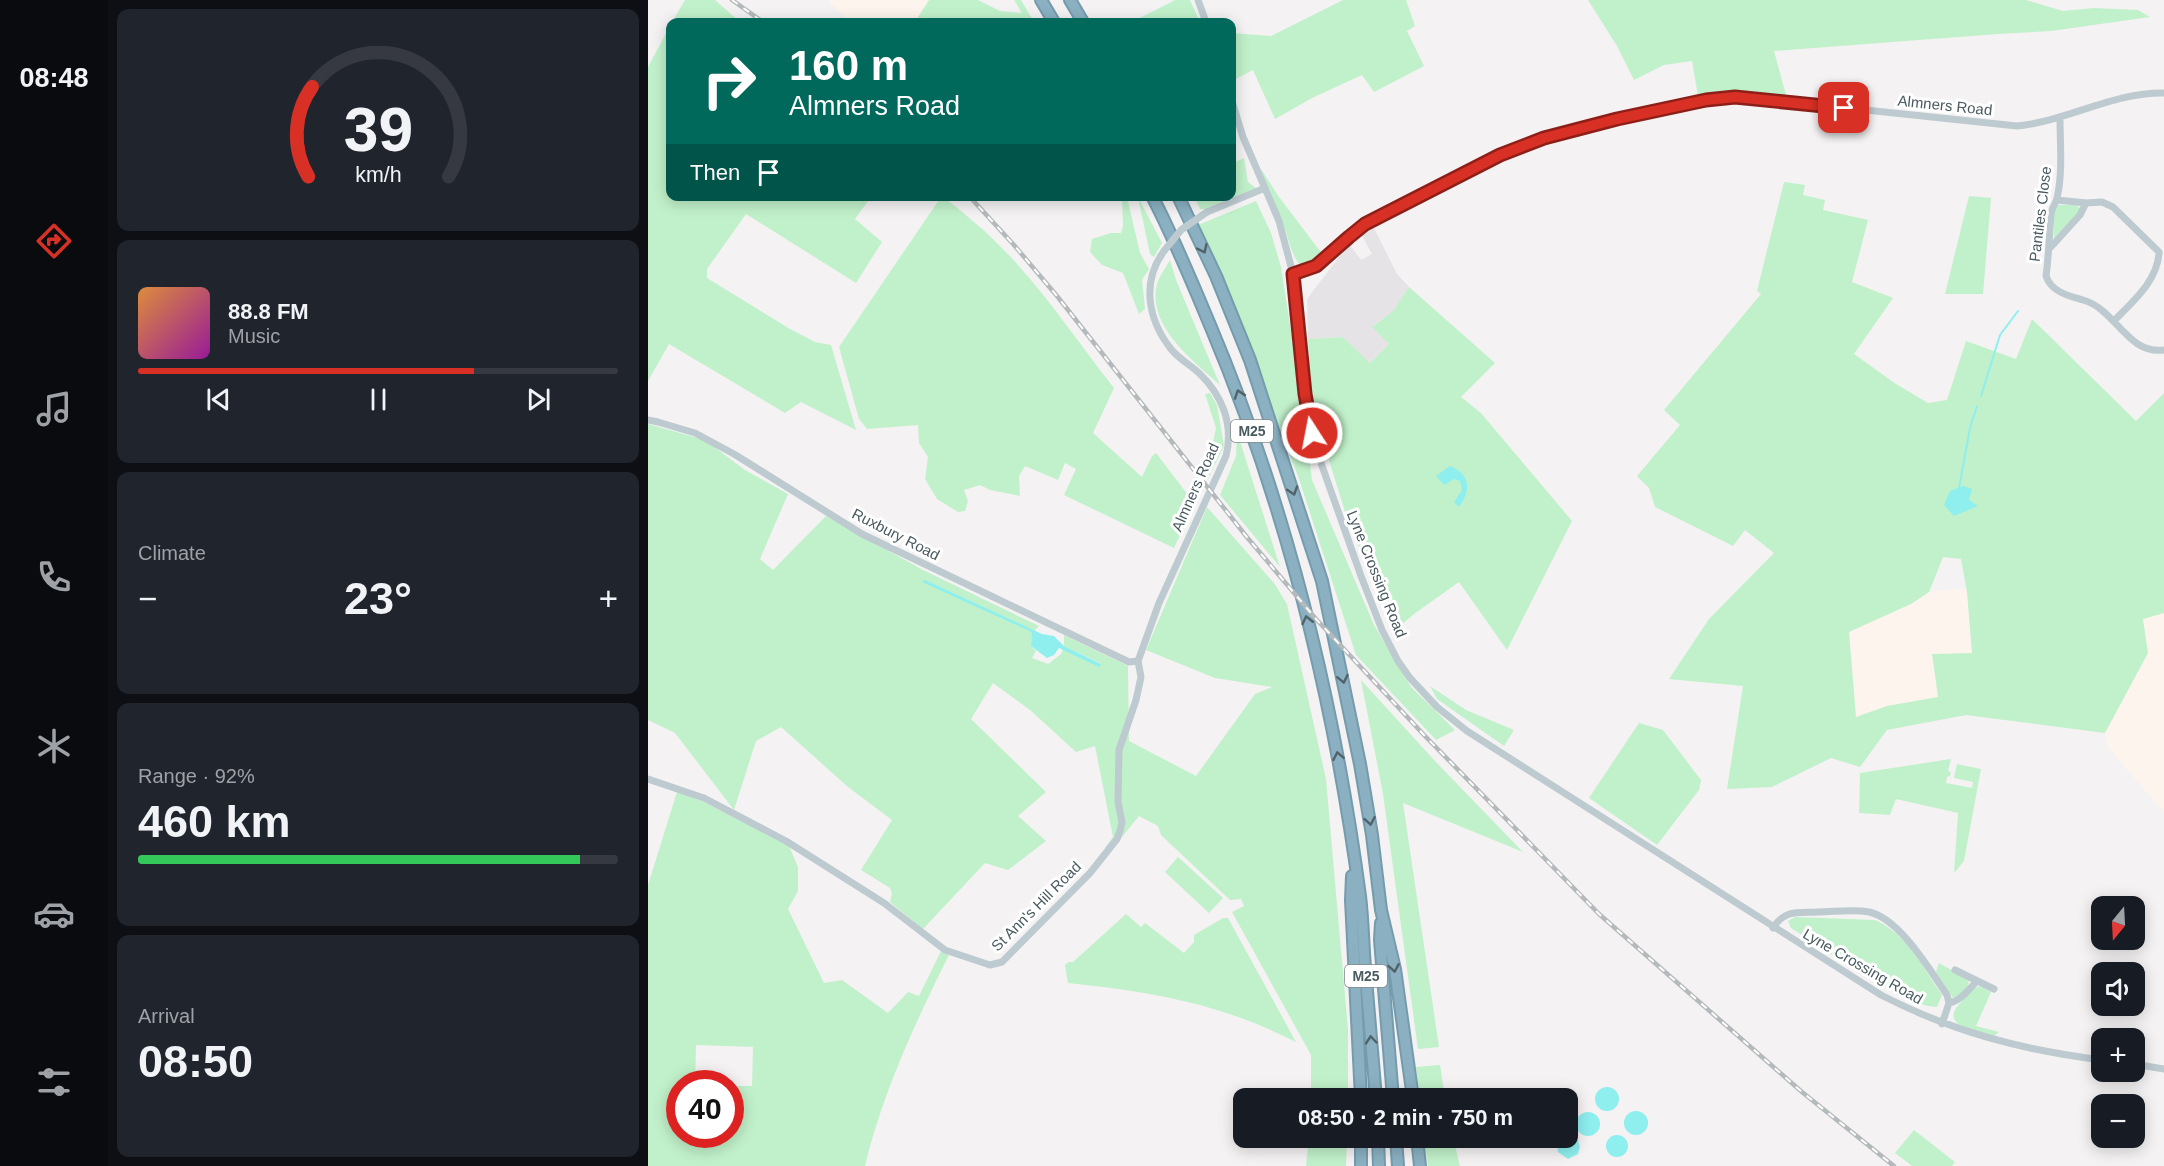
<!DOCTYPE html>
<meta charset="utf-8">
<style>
:root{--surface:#171b24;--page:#20242c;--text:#f1f3f6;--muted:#9ea1a6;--line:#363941;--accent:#d93025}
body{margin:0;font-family:Arial,sans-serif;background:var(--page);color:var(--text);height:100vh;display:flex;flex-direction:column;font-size:22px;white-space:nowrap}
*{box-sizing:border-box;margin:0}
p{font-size:20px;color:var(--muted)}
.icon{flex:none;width:33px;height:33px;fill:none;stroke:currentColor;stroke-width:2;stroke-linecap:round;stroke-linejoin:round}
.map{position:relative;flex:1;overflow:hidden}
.sheet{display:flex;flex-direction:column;gap:9px;padding:9px;background:#0d0f14;width:540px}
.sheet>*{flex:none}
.hud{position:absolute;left:18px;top:18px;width:570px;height:183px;border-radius:12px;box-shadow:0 3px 15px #0003;background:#00695c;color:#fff;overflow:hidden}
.needle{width:39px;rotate:198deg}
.fabs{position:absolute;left:1443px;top:896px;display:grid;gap:12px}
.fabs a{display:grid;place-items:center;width:54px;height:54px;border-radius:12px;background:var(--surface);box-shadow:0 3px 15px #0003;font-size:30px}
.speed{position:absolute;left:18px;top:1070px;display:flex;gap:12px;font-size:30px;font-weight:700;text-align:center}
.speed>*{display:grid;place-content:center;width:78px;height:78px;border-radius:50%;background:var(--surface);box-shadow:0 3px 15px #0003;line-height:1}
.speed .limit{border:9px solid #d22;background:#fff;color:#111}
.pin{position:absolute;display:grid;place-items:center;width:51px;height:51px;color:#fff;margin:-26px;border-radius:12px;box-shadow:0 3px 9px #0006}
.me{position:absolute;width:66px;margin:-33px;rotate:349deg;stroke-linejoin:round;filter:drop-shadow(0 0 4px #0008)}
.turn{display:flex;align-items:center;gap:21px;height:126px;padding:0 24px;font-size:27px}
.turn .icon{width:78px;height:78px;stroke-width:2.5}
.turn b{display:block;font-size:42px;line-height:51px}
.then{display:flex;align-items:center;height:57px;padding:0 24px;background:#0003;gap:12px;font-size:22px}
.big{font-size:45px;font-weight:800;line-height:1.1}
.sheet .widget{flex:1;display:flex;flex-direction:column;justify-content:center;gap:9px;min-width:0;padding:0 21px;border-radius:12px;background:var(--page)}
.sheet .dial{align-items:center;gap:0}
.dial svg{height:156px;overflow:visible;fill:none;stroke:var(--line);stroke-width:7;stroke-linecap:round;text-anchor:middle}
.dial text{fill:var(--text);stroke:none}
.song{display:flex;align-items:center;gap:18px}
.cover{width:72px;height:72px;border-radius:9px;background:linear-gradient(135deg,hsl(30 70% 55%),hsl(300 70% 35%))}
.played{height:6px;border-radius:3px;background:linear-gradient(90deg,var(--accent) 70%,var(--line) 70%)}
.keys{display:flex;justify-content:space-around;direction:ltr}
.heat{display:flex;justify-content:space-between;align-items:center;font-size:33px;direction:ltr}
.charge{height:9px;border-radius:4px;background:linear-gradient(90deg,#34c759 92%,var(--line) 0)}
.trip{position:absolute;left:585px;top:1088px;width:345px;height:60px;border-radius:12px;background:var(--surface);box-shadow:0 3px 15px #0003;font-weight:800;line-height:60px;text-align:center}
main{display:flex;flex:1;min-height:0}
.tab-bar{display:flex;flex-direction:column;width:108px;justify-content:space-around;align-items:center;background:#090b0e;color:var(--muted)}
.tab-bar .icon{width:42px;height:42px}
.tab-bar .on{color:var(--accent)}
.tab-bar b{font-size:27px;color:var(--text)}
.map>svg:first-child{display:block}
.commercial{fill:#fdf5ed}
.education{fill:#e5e3e5}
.green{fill:#c1f1ca;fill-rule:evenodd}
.water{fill:#8eefee}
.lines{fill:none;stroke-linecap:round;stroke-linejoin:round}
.stream{stroke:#8eefee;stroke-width:2}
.highway-casing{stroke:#759bad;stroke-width:14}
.minor{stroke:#bdcacf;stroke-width:7}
.highway{stroke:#8ab0c1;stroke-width:10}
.rail-casing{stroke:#b4b9bc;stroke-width:4.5}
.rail{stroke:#fff;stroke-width:2;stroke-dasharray:7;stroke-linecap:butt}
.minor-bridge{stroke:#bdcacf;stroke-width:7}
.oneway{stroke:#50636a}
.route-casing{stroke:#8d1f18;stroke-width:15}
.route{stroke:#d93025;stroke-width:10}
.labels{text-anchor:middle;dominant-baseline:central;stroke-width:6;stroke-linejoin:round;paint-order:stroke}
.shield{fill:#fff;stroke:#808c90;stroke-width:1.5}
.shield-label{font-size:14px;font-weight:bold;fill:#495a60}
.street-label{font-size:15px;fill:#495a60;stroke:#fff}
</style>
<main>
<nav class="tab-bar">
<b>08:48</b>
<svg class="icon on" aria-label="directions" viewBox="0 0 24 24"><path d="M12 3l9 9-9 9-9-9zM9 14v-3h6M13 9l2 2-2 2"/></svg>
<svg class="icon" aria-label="music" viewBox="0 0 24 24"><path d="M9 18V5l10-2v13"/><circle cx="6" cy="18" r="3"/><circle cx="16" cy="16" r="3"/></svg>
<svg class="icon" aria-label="phone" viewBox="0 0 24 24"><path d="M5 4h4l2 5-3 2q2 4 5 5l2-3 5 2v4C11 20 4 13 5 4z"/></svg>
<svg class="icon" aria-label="climate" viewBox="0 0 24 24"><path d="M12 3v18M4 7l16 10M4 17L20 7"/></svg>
<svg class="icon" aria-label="car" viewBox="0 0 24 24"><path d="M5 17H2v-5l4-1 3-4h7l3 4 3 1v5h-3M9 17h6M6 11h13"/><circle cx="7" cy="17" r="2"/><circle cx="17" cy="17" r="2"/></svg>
<svg class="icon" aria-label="filters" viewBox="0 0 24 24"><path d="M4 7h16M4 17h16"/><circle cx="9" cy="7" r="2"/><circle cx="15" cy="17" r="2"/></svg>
</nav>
<section class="sheet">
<div class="widget dial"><svg viewBox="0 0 100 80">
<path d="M14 69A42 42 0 1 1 86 69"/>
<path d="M14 69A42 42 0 0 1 16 23" stroke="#d93025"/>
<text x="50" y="56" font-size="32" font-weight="700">39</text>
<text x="50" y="72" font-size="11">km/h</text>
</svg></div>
<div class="widget">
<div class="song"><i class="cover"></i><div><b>88.8 FM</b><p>Music</p></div></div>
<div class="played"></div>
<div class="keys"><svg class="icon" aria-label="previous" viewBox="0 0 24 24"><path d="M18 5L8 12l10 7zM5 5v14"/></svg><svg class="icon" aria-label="pause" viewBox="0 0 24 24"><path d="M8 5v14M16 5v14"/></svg><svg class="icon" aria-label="next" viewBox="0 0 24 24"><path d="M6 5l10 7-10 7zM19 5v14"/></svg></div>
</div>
<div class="widget"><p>Climate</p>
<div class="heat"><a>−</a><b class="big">23°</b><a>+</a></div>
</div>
<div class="widget"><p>Range · 92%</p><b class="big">460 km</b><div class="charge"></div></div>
<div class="widget"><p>Arrival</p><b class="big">08:50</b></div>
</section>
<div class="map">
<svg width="1516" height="1166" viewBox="0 0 1516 1166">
<rect width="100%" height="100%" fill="#f4f2f3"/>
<!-- commercial -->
<path class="commercial" d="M182,0H281L270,17L278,22H200L198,17L181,2Z
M1319,588L1324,653L1290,697L1239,706L1208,717L1201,632L1263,604L1281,592Z
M1516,613V812L1461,748L1457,733L1500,653L1494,619Z"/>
<!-- education -->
<path class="education" d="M725,226L749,274L761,287L745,311L725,326L741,344L722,363L695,337L660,339L659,299L701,244L713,260L724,254L712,232Z"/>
<!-- green -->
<path class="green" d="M37,0H67L92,22H24Z
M281,0H330L352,11L374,13L366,0H373L386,22H373L353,18L346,22H278L270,17Z
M527,0H542L552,22H484Z
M695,0H758L767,26L759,31L776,66L726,92L714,75L664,98L627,119L605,70L584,81V33L623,36Z
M940,0H1378L1415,11L1446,8L1490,10L1502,17L1403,31L1350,34L1126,51L1138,95L1069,92L1050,96L1044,61L1016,65L986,80L969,46Z
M22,26V196L223,197L207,219L234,242L208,283L98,214L59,269V278L142,329L167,342L183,345L208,430L153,402L137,413L21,344L0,381V67Z
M596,158L600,182L608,188L557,209H552L546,197L584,196V160L585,163Z
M613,169L631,197L672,251L678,254C670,261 664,266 653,266C643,255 641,240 636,226C629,207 617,189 613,169Z
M1136,182L1157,185L1155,195L1177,200L1175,210L1220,220L1204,282L1245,298L1206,354L1248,384L1280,403L1299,400L1318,341L1368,359L1384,319L1488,421L1516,393V613L1495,619L1500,653L1457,733L1318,715L1239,730L1212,767L1183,758L1124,787L1079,789L1095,686L1021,679L1061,619L1126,553L1097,530L1085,546L1007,507L1001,488L989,476L1032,425L1016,410L1113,294L1109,291ZM1295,557L1313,559L1319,592L1324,653L1284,654L1290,697L1239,706L1208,717L1201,632L1263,604L1281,592Z
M1321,196L1343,198L1335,294H1297Z
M293,197C304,202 315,213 326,222C382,269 421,331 466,388L445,433L494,477L504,456L508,453L547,504L526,548L416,495L428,469L417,463L410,480L377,466L371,476L372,496L342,490L332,485L316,490L320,501L317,511L310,512L289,499L277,479L280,457L271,443L270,425L219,429L211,419L191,347Z
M474,197H479L492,253L501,269L494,280L497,309L491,314L475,273L454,265L442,252L444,239L463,233H473L475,226Z
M490,197L514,243L506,257L502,254Z
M608,201L623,233L633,267L655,408L664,480L726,625L763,687L807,730L788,740L708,655L650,476L550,225Z
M1408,205H1428L1433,209L1406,241L1405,211Z
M522,260L528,280L572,385C544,360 496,324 510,281C513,274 518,267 522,260Z
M761,287L847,363L813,397L833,413L924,521L859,650L811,582L766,614L746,631L699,518L663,403L660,339L695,337L722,363L741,344L724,327L745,311Z
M562,393L569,405L576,446L560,479L558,475L568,428L557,394Z
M0,424L57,440L97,470L140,494L112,559L125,570L178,516L275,570L391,626L385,632L383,646L388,651L384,658L400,664L413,654L415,649L451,666L452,663L416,646V635L480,666L481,741L548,776L607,694L624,687L567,678L498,650L559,507L626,583L639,604L678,779L700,1030V1098H663V1055L584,912L596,906L593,899L582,900L513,835L510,826L491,816L462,852L457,848L465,837L447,746L428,752L382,710L345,683L323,719L398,792L370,816L398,841L360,870L337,863L275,929L242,902L244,894L242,888L213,870L244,820L200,787L133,727L108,741L86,810L27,733L0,720Z
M589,432L632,567L572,495L588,456Z
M713,680L786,760L875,852L755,803L791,1047L770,1049L735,794Z
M782,686L818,710L866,730L856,746L789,699Z
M991,723L1015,730L1053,780L1051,790L1009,845L941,798Z
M1303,759L1300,771L1303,772L1302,776L1299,777L1298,783L1324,788L1325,782L1306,778L1309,764L1333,769L1316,861L1306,873L1310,813L1248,799L1242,815L1211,813L1212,773Z
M29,792L54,801L141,846L150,867V891L140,909L176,983L194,980L240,1013L260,992L271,996L293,951L301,955C268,1021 234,1094 217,1166H0V885ZM48,1045L105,1047L104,1086H83L82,1134H32V1083H47Z
M530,857L575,898L561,913L517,872Z
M478,914L493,927L497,923L536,953L546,942V935L575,918H580L648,1042C574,1004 501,991 420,983L417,965L421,962H425Z
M1147,917L1227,920C1259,934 1275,968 1294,995L1289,1007C1257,1007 1173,947 1143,928L1140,921Z
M1291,963L1321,980C1320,989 1314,995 1305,998L1288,972Z
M1332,986L1343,992L1328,1026L1351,1032L1345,1037C1326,1030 1289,1026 1314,1001C1320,995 1325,988 1332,986Z
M792,1065L797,1098H772L768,1067Z
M1266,1130L1307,1162L1304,1166H1264L1247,1153Z
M661,1137H699L698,1166H658Z
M776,1137H805L812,1166H780Z"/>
<!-- water -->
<path class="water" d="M802,466C823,474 823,491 811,507L806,502L814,490L812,481L806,479L796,485L788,476Z
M1315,486L1324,489L1321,500L1330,506L1306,516L1296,505L1302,491Z
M277,580L394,634L406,636L416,646L453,664L451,667L411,648L406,655L399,658L383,646L384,632L274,582Z
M947 1099a12 12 0 1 1 24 0a12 12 0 1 1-24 0Z
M976 1123a12 12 0 1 1 24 0a12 12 0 1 1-24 0Z
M928 1124a12 12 0 1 1 24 0a12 12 0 1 1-24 0Z
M958 1146a11 11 0 1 1 22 0a11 11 0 1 1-22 0Z
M920,1135L930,1140L932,1147L930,1154L920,1159L910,1152L909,1145L913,1138L920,1137Z"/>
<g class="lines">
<!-- stream -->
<path class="stream" d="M1333,396L1352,335L1370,311
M1311,488L1322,428L1329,406"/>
<defs>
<path id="highway" d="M393,0L406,22
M422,0L435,22
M504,196C526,238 544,282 562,325C639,507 686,701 712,896C715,920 715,943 717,967C721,1010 724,1054 728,1098
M530,196L568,276L602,360L674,581L712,764L724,835L733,910L747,969L765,1098
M704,876L703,900L713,1098
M733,923L732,940L745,1098
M713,1137V1166
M730,1137L731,1166
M748,1137L750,1166
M769,1137L772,1166"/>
</defs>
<!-- highway casing -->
<use href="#highway" class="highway-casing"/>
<!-- minor -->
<path class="minor" d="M550,0L558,22
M584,101L595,137L631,221L645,274L657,394L664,433L673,463L713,576L734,630L750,661L762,678L789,707L819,731L1233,995C1305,1032 1374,1050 1454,1060
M1412,118C1412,144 1415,172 1409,198C1408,204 1403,208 1403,215C1401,235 1401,255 1398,276C1403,292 1421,296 1435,300C1468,309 1479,355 1516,350
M1409,200L1438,203L1454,202L1465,207L1511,252C1510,281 1484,302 1466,321
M559,212L617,188
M1402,248L1432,215L1438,203
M645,274L668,266L701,237L725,220L852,155L896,138L969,119L1057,100L1095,97L1369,126C1420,121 1465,92 1516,93
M0,420L10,422L47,433L86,454L214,534L481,662L490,661
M0,779L56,798L138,841L236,903L297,950L342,965L354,962L442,873L469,839L472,831L474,822L470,802L471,750L488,700L493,677L490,661L511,603L578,456C586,424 574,395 551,373C542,365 530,358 523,349C500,320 493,282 516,251
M1125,928C1137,909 1150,913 1170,912C1186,912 1205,909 1221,912C1251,918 1282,970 1299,995L1301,1003L1294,1024
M1307,970L1346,989
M1301,1003C1313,1001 1321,989 1329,981
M1486,1064L1516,1069"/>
<!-- highway -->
<use href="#highway" class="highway"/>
<defs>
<path id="rail" d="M84,0L115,22
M321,196L366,245L409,296L598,536L668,619L776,735L951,914L1154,1092L1246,1166"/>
</defs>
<!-- rail casing -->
<use href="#rail" class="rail-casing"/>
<!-- rail -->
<use href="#rail" class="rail"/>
<!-- minor-bridge -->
<path class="minor-bridge" d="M516,251L533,230L559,212"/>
</g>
<!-- one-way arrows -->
<defs><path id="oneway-chevron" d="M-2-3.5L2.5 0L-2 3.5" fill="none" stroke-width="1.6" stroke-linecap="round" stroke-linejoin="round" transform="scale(1.5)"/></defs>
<g class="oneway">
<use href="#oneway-chevron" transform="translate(555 249) rotate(65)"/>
<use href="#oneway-chevron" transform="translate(591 394) rotate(-109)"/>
<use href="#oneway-chevron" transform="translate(645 491) rotate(72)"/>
<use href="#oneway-chevron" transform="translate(659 620) rotate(-103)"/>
<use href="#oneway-chevron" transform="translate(695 679) rotate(78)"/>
<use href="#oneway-chevron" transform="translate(690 756) rotate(-101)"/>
<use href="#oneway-chevron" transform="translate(722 821) rotate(80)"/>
<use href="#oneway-chevron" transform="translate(746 968) rotate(80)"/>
<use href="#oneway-chevron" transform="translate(723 1040) rotate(-95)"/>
</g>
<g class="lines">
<defs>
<path id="route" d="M664,433L657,394L645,274L668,266L701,237L717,224L852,155L896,138L969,119L1058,100L1087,97L1196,108"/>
</defs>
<!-- route casing -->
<use href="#route" class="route-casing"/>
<!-- route -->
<use href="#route" class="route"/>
</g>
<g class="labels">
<!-- shield labels -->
<g class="shield">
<rect x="583" y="420" width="42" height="22" rx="4.5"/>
<rect x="697" y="965" width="42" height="22" rx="4.5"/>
</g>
<g class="shield-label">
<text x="604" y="431">M25</text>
<text x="718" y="976">M25</text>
</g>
<!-- street labels -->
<g class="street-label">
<text transform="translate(1297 105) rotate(6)">Almners Road</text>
<text transform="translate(1392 214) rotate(-83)">Pantiles Close</text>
<text transform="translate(547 487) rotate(-66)">Almners Road</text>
<text transform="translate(248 534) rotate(27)">Ruxbury Road</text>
<text transform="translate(729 574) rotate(68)">Lyne Crossing Road</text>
<text transform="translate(388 906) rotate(-45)">St Ann's Hill Road</text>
<text transform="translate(1215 966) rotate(30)">Lyne Crossing Road</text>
</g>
</g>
</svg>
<div class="fabs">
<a><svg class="needle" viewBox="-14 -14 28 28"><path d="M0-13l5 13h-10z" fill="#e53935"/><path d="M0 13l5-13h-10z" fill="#9ea1a6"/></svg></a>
<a><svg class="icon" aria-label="sound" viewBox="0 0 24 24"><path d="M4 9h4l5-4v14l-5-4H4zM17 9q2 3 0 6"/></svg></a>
<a>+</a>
<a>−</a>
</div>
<div class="speed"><div class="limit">40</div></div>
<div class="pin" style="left:1196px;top:108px;background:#d93025"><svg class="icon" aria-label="arrive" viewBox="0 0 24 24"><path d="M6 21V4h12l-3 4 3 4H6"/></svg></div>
<svg class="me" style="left:664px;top:433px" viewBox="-20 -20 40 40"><circle r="17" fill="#d93025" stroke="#fff" stroke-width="3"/><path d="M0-11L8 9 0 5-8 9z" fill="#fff"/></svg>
<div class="trip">08:50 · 2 min · 750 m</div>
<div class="hud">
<div class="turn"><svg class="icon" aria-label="right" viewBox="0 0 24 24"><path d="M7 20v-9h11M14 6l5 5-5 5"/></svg><div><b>160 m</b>Almners Road</div></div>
<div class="then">Then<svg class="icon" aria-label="arrive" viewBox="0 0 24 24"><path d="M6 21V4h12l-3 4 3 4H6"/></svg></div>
</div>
</div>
</main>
